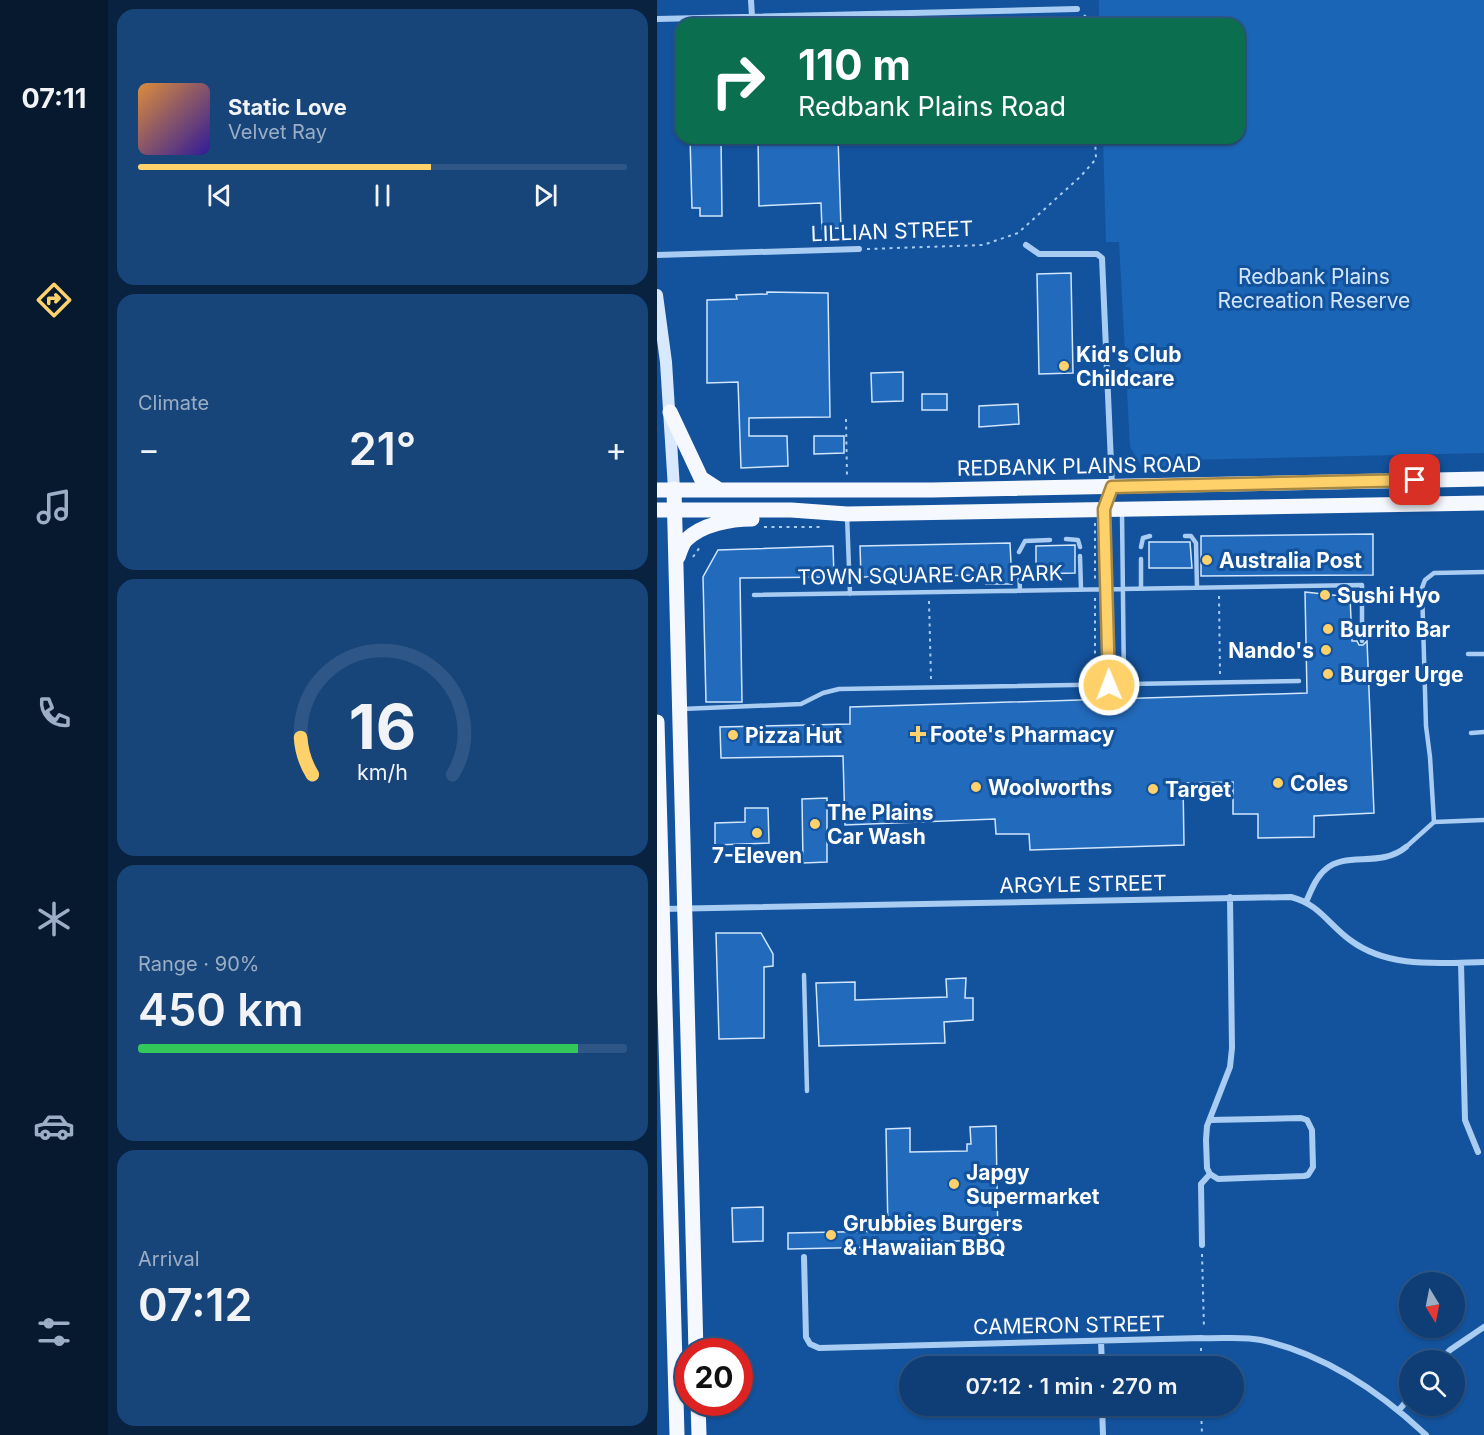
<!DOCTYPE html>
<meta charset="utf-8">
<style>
:root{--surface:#0e3e75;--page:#17457a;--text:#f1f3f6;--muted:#9baec5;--line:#2e5787;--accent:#ffd16b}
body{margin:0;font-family:Inter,sans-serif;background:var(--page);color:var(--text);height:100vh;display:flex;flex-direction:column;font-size:22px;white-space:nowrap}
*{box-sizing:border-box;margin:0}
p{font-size:20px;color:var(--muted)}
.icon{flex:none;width:33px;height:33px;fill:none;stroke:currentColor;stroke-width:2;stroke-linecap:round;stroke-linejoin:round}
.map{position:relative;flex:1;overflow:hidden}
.sheet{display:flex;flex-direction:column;gap:9px;padding:9px;background:#082240;width:549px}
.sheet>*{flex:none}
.guide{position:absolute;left:18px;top:18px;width:570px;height:126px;border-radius:18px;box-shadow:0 2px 4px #0004,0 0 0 2px var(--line);background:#0b6e4f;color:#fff;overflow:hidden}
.needle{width:39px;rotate:170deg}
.controls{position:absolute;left:742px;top:1272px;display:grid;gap:12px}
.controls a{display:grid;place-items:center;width:66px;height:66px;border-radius:50%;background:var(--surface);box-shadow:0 2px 4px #0004,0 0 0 2px var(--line);font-size:30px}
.speed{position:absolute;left:18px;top:1338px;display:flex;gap:12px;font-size:30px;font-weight:700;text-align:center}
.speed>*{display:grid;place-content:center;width:78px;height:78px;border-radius:50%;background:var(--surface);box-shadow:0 2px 4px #0004,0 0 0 2px var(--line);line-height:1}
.speed .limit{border:9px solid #d22;background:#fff;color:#111}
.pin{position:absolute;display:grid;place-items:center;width:51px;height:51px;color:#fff;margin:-26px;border-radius:12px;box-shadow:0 3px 9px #0006}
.me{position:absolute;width:66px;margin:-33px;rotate:359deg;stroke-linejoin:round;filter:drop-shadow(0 0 4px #0008)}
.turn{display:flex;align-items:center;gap:21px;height:126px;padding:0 24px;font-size:27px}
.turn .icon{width:78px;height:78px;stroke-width:2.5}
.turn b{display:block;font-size:42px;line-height:51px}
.big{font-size:45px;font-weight:600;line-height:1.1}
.sheet .widget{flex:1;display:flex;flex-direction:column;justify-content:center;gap:9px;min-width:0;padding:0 21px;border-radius:18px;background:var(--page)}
.sheet .dial{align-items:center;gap:0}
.dial svg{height:156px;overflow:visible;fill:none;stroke:var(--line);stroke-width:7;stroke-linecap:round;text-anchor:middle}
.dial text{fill:var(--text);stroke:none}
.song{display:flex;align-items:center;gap:18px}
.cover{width:72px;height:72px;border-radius:9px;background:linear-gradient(135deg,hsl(30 70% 55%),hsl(250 70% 35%))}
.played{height:6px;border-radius:3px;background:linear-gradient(90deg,var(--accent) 60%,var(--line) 60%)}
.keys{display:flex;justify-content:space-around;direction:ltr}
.heat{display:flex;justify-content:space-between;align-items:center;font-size:33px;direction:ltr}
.charge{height:9px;border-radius:4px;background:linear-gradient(90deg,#34c759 90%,var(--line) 0)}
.trip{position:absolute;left:242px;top:1356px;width:345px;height:60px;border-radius:30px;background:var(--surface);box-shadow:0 2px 4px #0004,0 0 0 2px var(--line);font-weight:600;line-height:60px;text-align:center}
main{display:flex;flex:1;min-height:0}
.tabs{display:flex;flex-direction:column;width:108px;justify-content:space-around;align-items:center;background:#06192f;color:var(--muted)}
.tabs .icon{width:42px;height:42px}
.tabs .active{color:var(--accent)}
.tabs b{font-size:27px;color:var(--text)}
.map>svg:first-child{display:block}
.green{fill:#1b65b6}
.building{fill:#226abb;stroke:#d1e6fd;stroke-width:1.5}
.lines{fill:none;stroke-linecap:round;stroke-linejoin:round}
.path{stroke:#a9ccf3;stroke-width:2;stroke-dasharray:3 4.5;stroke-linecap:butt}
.lane{stroke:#a9ccf3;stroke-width:4.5}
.street{stroke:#a9ccf3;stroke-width:6}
.secondary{stroke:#d8e9fd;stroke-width:12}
.primary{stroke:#f5f9ff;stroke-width:15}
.route-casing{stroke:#a68846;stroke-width:15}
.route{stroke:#ffd16b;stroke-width:10}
.poi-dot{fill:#ffd16b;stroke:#13529c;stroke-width:2}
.labels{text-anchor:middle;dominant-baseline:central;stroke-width:6;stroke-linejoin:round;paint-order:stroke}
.street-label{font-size:21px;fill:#fff;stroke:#13529c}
.park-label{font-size:21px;fill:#d1e6fd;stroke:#13529c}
.poi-label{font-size:21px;font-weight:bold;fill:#fff;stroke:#13529c;text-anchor:start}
</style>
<main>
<nav class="tabs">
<b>07:11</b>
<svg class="icon active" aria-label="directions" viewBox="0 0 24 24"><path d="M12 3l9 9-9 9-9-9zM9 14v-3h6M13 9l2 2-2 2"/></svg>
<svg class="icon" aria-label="music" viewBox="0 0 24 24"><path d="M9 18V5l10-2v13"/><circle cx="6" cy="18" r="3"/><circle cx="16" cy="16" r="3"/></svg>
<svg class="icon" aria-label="phone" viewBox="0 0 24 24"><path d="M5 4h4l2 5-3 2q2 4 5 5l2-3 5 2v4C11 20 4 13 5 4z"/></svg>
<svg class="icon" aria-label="climate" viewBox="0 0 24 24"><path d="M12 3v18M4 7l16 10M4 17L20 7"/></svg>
<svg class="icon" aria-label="car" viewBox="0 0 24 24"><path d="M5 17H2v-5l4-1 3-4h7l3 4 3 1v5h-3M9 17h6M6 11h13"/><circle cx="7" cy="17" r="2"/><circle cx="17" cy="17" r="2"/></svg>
<svg class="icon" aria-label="filters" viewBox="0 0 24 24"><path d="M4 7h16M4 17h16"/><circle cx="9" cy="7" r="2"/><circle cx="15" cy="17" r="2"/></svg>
</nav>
<section class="sheet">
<div class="widget">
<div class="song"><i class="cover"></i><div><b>Static Love</b><p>Velvet Ray</p></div></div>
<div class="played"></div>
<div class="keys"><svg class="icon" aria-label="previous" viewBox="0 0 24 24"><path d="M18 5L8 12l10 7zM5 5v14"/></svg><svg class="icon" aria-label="pause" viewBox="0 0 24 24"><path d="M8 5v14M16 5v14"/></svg><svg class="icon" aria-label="next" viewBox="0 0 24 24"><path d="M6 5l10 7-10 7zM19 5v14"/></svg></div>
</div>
<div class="widget"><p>Climate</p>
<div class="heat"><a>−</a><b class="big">21°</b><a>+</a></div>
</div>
<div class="widget dial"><svg viewBox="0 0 100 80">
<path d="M14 69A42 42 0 1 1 86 69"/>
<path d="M14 69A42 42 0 0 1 8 50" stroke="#ffd16b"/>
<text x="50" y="56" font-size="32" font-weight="700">16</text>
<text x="50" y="72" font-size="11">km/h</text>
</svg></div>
<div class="widget"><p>Range · 90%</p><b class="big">450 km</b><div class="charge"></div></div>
<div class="widget"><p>Arrival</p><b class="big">07:12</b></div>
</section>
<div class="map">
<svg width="827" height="1435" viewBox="0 0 827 1435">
<rect width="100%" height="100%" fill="#13529c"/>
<!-- green -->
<path class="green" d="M442,0H827V453L528,460L514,466H484L473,447L462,242H449L446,138H582V24H442Z"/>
<!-- building -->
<path class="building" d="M33,138H64L65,216H43V208H35Z
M101,138H181L184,228L165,229L164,203L102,206Z
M414,273L416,373L382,374L380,274Z
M110,292L171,293L173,417L92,418V436H130L131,466L84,468L81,382L50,383V300L80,299L79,295L110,294Z
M246,372V401L215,402L214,373Z
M265,394H290V410H265Z
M361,404L362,424L322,427V406Z
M157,436H187V453L157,454Z
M716,534V575L544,576V536Z
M492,542H533L535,568H492Z
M353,543L355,584H329V575L204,577L203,546Z
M418,545V573L379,574V546Z
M176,546L177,577L83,578L85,702H49L46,577L61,550Z
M648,592L693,597L695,641H700L702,645H706L710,641L717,813L657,816V837L601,838V814H576V782L526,783L527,845L373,850L372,834H339L338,819L188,825L186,756L64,758L63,727L193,724V707L650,693Z
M170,798V862L146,863L145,799Z
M88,808H111L112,843L58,845V823L88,822Z
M59,933H104L116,954V966L107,967V1038L62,1039Z
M309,978L308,998H316V1020L287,1022L288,1043L162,1046L159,983L198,982V1000L290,997L289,979Z
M339,1126L341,1240L255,1242V1245L227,1247L131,1249V1233L231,1231L229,1129L253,1128V1152L310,1151V1144H314L313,1127Z
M106,1207V1241L76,1242L75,1208Z"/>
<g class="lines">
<!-- path -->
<path class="path" d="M427,15L433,20V24
M210,249L326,245L361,233L423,177L439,159L438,138
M189,419L190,476
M438,523V580
M107,527H164
M36,557L43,547
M562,596L563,674
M438,598V676
M272,601L274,679
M545,1254L547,1329
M544,1366V1346
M544,1406L545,1435"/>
<!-- lane -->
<path class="lane" d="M465,513L467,684
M448,514L452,685
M190,515L193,594
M528,536H534L539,543L540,587
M409,539L421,540L423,547
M484,547L486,538L493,536
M362,552L368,541L393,540
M423,556L424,589
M484,559V588
M362,566L363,591
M97,595L705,585V641
M811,654H827
M25,709L144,704L166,693L182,689L642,681
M814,733L827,732
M777,822L773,757L769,726L765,588L768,580L777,573L827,572
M749,847L777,822L827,820
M147,975L150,1091"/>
<!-- street -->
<path class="street" d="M94,0L95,17
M0,19L420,9
M369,245L382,254H440L445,258L455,486
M0,255L202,249
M649,902C654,891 659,877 669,869C689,851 724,868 749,847
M6,909L634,897C662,904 671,924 693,940C732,969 782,963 827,962
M804,963L808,1120L821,1152
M553,1120L644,1118L650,1120L655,1130L656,1167L651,1175L647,1176L561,1179L553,1174L550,1168L549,1140L550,1126L573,1067L575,1048L573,897
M545,1245L544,1184L553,1174
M147,1257L149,1337L153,1344L162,1348L544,1338C563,1339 585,1336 604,1340C668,1354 722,1391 769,1435
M444,1341L445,1366
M784,1360L793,1350L827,1327
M445,1406L446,1435
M742,1410L753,1397"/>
<!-- secondary -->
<path class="secondary" d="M0,295L9,362L17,489"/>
<!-- primary -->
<path class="primary" d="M13,412L44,478L61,489
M17,489C27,777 29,1064 39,1352
M0,490H275L827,479
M0,510H134L190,514L827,503
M21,557C23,552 25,544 29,540C45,524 74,519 95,519
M0,722L20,1435
M41,1402L42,1435"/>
</g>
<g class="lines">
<defs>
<path id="route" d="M452,685L447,509L455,487L758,480"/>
</defs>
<!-- route casing -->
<use href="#route" class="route-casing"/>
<!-- route -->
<use href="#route" class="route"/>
</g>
<!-- markers -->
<g class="poi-dot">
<circle cx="407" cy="366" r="6"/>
<circle cx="550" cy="560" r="6"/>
<circle cx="668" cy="595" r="6"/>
<circle cx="671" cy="629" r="6"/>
<circle cx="669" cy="650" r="6"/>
<circle cx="671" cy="674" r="6"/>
<path d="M258 725h6v6h6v6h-6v6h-6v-6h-6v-6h6z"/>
<circle cx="76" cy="735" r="6"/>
<circle cx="621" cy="783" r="6"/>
<circle cx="319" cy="787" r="6"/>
<circle cx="496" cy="789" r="6"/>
<circle cx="158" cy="824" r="6"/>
<circle cx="100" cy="833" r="6"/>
<circle cx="297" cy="1184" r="6"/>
<circle cx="174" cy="1235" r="6"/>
</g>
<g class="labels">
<!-- street labels -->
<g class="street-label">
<text transform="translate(235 231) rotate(-2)">LILLIAN STREET</text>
<text transform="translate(422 466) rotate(-1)">REDBANK PLAINS ROAD</text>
<text transform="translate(273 575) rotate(-1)">TOWN SQUARE CAR PARK</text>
<text transform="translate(426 884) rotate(-1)">ARGYLE STREET</text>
<text transform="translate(412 1325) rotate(-1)">CAMERON STREET</text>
</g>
<!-- park labels -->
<g class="park-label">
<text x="657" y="276">Redbank Plains<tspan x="657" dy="24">Recreation Reserve</tspan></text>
</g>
<!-- poi labels -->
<g class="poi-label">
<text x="419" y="354">Kid's Club<tspan x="419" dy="24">Childcare</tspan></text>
<text x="562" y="560">Australia Post</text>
<text x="680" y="595">Sushi Hyo</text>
<text x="683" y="629">Burrito Bar</text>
<text x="657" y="650" text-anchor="end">Nando's</text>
<text x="683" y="674">Burger Urge</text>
<text x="273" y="734">Foote's Pharmacy</text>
<text x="88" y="735">Pizza Hut</text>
<text x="633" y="783">Coles</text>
<text x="331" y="787">Woolworths</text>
<text x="508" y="789">Target</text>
<text x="170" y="812">The Plains<tspan x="170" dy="24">Car Wash</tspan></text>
<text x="100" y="855" text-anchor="middle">7-Eleven</text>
<text x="309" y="1172">Japgy<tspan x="309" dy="24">Supermarket</tspan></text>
<text x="186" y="1223">Grubbies Burgers<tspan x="186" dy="24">&amp; Hawaiian BBQ</tspan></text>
</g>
</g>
</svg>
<div class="controls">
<a><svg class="needle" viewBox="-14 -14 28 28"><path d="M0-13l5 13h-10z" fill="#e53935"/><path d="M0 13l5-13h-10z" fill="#9baec5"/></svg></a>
<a><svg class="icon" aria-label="search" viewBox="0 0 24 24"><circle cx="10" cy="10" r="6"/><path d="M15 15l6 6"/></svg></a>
</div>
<div class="speed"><div class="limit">20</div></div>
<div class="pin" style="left:758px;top:480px;background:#d93025"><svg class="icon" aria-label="arrive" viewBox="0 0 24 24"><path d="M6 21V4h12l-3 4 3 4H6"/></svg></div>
<svg class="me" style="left:452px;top:685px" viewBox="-20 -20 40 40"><circle r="17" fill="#ffd16b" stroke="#fff" stroke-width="3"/><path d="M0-11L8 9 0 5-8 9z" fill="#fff"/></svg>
<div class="trip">07:12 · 1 min · 270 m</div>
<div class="guide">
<div class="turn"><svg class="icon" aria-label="right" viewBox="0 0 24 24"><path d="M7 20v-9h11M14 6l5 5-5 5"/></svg><div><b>110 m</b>Redbank Plains Road</div></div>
</div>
</div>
</main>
